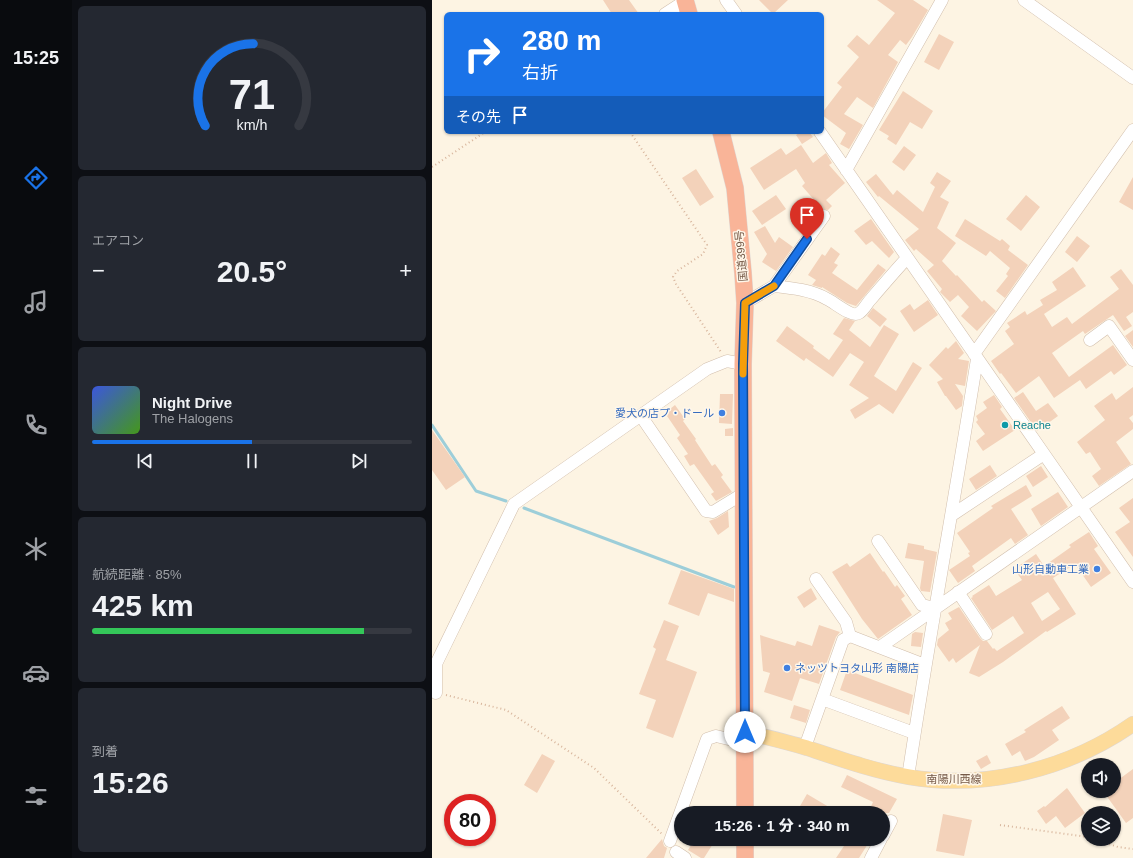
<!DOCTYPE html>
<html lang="ja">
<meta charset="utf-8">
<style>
:root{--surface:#171b24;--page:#242831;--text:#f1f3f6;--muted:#9ea1a6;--line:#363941;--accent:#1a73e8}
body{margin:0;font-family:Arial,"Noto Sans JP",sans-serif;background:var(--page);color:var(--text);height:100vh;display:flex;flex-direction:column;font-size:15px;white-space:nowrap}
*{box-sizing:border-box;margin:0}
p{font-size:13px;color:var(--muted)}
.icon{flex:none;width:22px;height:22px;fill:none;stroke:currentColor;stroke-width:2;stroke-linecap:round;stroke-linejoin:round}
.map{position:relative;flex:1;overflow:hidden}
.drawer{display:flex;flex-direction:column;gap:6px;padding:6px;background:#0d0f14;width:360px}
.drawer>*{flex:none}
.hud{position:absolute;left:12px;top:12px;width:380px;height:122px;border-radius:6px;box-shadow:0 1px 3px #0004;background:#1a73e8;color:#fff;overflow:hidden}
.tools{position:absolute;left:649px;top:758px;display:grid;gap:8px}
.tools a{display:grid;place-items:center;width:40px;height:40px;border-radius:50%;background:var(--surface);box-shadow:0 1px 3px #0004;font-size:20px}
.speed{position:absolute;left:12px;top:794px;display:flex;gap:8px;font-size:20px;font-weight:700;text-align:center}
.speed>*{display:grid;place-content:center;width:52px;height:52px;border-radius:50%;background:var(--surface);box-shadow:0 1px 3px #0004;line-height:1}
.speed .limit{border:6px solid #d22;background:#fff;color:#111}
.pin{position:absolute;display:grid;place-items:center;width:34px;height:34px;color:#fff;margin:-41px -17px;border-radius:50% 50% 50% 0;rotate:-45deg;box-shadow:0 0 4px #0007}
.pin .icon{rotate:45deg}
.me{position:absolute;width:44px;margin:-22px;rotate:0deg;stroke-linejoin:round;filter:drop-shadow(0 0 3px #0008)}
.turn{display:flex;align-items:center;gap:14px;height:84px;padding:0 12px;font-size:18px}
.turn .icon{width:52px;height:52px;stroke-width:2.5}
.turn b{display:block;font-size:28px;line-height:34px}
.then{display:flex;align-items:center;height:38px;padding:0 12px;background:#0003;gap:8px;font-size:15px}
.big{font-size:30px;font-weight:800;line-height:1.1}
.drawer .widget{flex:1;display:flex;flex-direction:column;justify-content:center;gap:6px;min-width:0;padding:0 14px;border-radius:6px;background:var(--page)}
.drawer .dial{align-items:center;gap:0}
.dial svg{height:104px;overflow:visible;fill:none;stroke:var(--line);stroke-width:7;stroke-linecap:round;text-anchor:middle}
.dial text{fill:var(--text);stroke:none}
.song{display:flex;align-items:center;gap:12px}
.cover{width:48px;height:48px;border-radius:6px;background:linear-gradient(135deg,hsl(230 70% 55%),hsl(100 70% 35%))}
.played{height:4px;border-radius:2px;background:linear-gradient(90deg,var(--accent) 50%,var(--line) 50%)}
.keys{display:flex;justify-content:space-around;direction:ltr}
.heat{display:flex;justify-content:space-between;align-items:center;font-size:22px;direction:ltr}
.charge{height:6px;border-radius:3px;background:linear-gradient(90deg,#34c759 85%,var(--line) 0)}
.trip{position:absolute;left:242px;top:806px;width:216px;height:40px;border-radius:20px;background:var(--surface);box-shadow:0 1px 3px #0004;font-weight:800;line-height:40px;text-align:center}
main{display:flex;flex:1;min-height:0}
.tab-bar{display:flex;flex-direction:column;width:72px;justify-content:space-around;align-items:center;background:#090b0e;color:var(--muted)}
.tab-bar .icon{width:28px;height:28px}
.tab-bar .on{color:var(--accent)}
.tab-bar b{font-size:18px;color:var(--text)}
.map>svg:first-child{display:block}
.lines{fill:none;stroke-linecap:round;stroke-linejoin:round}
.stream{stroke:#9dced9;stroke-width:3}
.building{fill:#f3d2ba;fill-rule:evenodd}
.minor-casing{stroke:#d1beac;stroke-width:13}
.major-casing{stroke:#ded7d3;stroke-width:16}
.highway-casing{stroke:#ded7d3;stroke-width:18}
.path{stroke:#d8b69d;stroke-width:2;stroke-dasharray:1 3;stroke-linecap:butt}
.minor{stroke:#fff;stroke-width:12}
.major{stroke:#fddb9a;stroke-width:15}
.highway{stroke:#f9b498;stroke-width:17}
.route-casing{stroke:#114b97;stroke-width:10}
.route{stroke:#1a73e8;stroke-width:7}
.slow{stroke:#f59e0b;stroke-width:7}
.shop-dot{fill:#3f7fe0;stroke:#fff7ea;stroke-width:1.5}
.culture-dot{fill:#0f9aa8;stroke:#fff7ea;stroke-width:1.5}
.labels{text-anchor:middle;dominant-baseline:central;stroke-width:3;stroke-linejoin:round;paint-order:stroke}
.street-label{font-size:11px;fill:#765a48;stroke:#fff7ea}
.shop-label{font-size:11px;fill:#366cbe;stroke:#fff7ea;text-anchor:end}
.culture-label{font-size:11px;fill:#0d838f;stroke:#fff7ea;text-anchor:start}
</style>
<main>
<nav class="tab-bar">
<b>15:25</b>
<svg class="icon on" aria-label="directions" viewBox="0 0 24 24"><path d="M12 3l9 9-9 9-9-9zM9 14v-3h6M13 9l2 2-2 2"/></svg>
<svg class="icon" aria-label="music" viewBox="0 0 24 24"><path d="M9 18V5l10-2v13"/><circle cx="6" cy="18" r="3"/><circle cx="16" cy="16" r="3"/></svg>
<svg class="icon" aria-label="phone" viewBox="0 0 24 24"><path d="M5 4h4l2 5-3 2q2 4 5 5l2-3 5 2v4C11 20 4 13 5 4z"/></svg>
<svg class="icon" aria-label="climate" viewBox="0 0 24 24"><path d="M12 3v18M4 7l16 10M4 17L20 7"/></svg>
<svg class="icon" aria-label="car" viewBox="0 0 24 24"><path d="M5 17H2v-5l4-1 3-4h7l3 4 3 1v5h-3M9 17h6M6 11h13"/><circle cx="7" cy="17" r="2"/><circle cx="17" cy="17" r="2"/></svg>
<svg class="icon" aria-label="filters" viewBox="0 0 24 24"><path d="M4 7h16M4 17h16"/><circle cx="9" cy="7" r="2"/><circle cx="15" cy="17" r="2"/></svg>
</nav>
<section class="drawer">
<div class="widget dial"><svg viewBox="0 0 100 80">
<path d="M14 69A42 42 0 1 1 86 69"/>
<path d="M14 69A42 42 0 0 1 51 6" stroke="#1a73e8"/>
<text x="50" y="56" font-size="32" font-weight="700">71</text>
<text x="50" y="72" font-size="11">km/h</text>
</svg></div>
<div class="widget"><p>エアコン</p>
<div class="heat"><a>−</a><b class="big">20.5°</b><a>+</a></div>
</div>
<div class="widget">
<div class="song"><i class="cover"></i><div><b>Night Drive</b><p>The Halogens</p></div></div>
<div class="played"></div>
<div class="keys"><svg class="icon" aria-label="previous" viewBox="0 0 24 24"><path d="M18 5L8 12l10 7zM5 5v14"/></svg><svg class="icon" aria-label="pause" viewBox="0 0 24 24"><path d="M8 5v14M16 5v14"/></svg><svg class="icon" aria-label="next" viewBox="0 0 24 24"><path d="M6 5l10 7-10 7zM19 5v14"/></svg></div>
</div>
<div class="widget"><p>航続距離 · 85%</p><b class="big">425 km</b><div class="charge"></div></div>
<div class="widget"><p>到着</p><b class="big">15:26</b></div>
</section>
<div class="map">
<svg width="701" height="858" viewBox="0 0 701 858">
<rect width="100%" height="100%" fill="#fdf4e3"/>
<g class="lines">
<!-- stream -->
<path class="stream" d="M0,425L44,491L74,501
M92,508L302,587"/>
</g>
<!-- building -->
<path class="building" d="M171,0H197L207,14H180Z
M327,0H356L341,14Z
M445,0H481L496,10L480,37L474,45L468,40L456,55L466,62L441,108L425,97L412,114L431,125L417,149L408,144L414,133L390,115V113L410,87L405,83L427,57L415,46L425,35L437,45L463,13Z
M507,34L522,42L507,70L492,62Z
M471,91L501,111L490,129L478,122L464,145L455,139L457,136L447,130Z
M369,132H377L381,137L370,144L364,135Z
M369,145L381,163L394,153L400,163L397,165L413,183L394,200L400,206L396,210L390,209L370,186L373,183L364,169L332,190L318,168L349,148L354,155Z
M472,146L484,155L472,171L460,162Z
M264,169L282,197L268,206L250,178Z
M505,172L519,181L508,197L517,202L505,228L524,243L510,261L524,276L525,275L550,302L552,300L564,311L545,331L529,316L537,307L526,295L518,302L508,292L510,289L495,271L502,265L484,249L482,251L473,240L487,229L447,196L446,197L434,182L444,174L461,195L465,190L491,212L503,187L498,183Z
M701,177V210L687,202Z
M344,195L354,209L330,225L320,211Z
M594,195L608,207L589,231L574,219Z
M439,219L462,252L457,258L440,241L434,245L422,231Z
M533,219L568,241L570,239L578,246L576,250L596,265L573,298L564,291L576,276L574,274L578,268L558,251L554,256L523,236Z
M333,226L343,243L347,237L361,247L344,271L330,262L335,254L322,232Z
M645,236L658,246L645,262L633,252Z
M399,247L408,254L402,263L406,265L400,273L425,290L446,264L454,270L424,306L415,303L390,287V288L380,285L384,280L376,275L390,254L393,256Z
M641,267L654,286L612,314L620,327L635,317L640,324L687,289L678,277L689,269L701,285V312L694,317L700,326L692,331L681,315L653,334L651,331L620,353L637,377L681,345L695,365L682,375L679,371L654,389L648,380L622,398L607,376L584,393L569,373L568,374L559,361L582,344L573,331L578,327L575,323L593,311L595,315L611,305L608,300L625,290L620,282Z
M496,300L506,315L482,332L468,311L478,304L482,310Z
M441,308L455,319L448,327L435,316Z
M412,318L423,321L417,330L438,347L452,325L467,334L442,376L464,391L481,362L490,368L461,414L447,404L423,419L418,410L437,398L417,385L432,362L418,353L401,377L374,358L372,361L344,341L355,326L382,346L381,348L397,360L411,340L401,334Z
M701,330V347L693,336Z
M524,341L532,353L526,359L537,361L533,386L523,384L531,396L530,406L524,410L514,396H513L505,382L511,379L497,365L514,347L516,349Z
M701,387V415L697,418L701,423V429L684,442L699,464L667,486L660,476L669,469L658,452L654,454L645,442L673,420L662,406L680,393L684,400Z
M591,392L604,411L616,403L626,416L605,431L582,398Z
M288,394H301L300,424L287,423Z
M562,395L570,407L568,409L583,430L551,451L544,441L553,434L544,422L546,420L544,416L555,408L551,402Z
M243,405L253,419L251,421L264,439L263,440L280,466L283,464L291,475L289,477L300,492L284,501L279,494L282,492L262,464L258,466L252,456L256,454L245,438L248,435L233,413Z
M301,428V436H293V429Z
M0,430L33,477L14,490L0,470Z
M558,465L565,476L544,490L537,479Z
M609,466L616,477L601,487L594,476Z
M594,485L600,496L579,509L596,535L583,544L579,538L540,566L543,571L526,583L517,570L538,556L536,553L538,552L525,533L561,508L559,506Z
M626,492L636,507L609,526L599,509Z
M701,498V557L683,532L698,522L687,508Z
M296,511L297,527L286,535L277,521L285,518Z
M657,532L666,546L662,549L679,573L659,587L643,564L621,578L644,614L615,632L614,631L571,662L547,677L537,673L548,645L524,663L521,658L517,662L505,645L506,639L517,630L513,623L520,619L516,613L527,607L548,638L551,641H555L561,649L562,648L565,651L592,633L581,616L560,630L539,598L541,597L540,596L557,585L564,596L590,580L582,569L604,554L612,566L639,547L637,545ZM616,592L628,609L610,621L599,603Z
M476,543L492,546V549L505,552L498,592L489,591L488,588L492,561L473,558Z
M438,553L451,572L452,571L463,587L465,585L473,596L469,599L480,615L446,639L430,619L400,572L415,563L418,567Z
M249,570L302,589V602L276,593L267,616L236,604Z
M379,588L385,599L372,608L365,597Z
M232,620L247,626L234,660L265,672L241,738L214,728L224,700L207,694L224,649L221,647Z
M387,625L408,632L404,637L387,684L368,678L360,701L332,692L338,673L331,671L328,635L363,646L365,641L380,646Z
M483,632L491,633L489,647L479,646L480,634Z
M415,670L481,695L477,715L408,690Z
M362,705L378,710L374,723L358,718Z
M630,706L638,718L620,730L627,740L602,757L593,761L588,751L580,756L573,744L594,732L592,730Z
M110,754L123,761L105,793L92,785Z
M555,755L559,763L549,769L544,761Z
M701,769V818L694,823L671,791H682V783Z
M415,775L465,799L457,813H436L441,802L409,787Z
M635,788L653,813L633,828L624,816L614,824L605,811L612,806L613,807Z
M375,794L407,813H364Z
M511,814L540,820L532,856L504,851Z
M230,839L232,846L235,848L232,858H214Z
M263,839H284L272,858H269L256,850Z
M401,839H439L427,858H404L412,846Z"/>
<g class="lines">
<defs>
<path id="minor" d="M294,0L304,14
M592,0L701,78
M233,14L253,1
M388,132L701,582
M414,170L510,0
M342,286C360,288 379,290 395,299C402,302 420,318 427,313C432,310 435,303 439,299C451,285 463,271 475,258
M313,303L342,286L392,216
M658,340L677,326L701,360
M542,354L701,130
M209,416L274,511L281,512L312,493
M520,515L612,454
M446,541L490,605L503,608
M384,579L414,622L418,636
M526,592L554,634
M448,647L701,471
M4,693V664L82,504L275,369L295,361L311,364
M390,699L482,733
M373,747L411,640L418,636L493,665
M476,777C497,637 523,498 545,359
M451,836L459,821
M238,841L275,739L284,736L313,743
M244,852L253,858
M439,858L449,839"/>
<path id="major" d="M313,732C334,737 355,742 375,748C408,759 442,771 477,777C554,790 637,769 701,724"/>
<path id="highway" d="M253,0L257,14
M289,132L303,188L311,273L313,303L311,364L313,813
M313,858V839"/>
</defs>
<!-- minor casing -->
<use href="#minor" class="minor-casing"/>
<!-- major casing -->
<use href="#major" class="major-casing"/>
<!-- highway casing -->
<use href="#highway" class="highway-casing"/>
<!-- path -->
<path class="path" d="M198,132L275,245L271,254L245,271L241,277L244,284L289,352
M0,167L53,132
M14,695L74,710L162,768L230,834
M568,825L656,837
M662,839L686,847L701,849"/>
<!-- minor -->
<use href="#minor" class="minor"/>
<!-- major -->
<use href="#major" class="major"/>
<!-- highway -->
<use href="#highway" class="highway"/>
</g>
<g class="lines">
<defs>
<path id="route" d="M313,732L311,364L313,303L342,286L375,239"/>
</defs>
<!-- route casing -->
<use href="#route" class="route-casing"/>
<!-- route -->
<use href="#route" class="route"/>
<!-- slow -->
<path class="slow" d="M311,374L313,303L342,286"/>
</g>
<!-- markers -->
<g class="shop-dot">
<circle cx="290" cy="413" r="4"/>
<circle cx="665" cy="569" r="4"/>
<circle cx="355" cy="668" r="4"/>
</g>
<circle class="culture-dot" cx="573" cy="425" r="4"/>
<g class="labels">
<!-- street labels -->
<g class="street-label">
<text transform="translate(309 256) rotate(-95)">国道399号</text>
<text x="522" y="779">南陽川西線</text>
</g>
<!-- shop labels -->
<g class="shop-label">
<text x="282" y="413">愛犬の店プ・ドール</text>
<text x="657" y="569">山形自動車工業</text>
<text x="363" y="668" text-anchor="start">ネッツトヨタ山形 南陽店</text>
</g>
<!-- culture labels -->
<g class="culture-label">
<text x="581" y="425">Reache</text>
</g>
</g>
</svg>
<div class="tools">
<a><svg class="icon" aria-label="sound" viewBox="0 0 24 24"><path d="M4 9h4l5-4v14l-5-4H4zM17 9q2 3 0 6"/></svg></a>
<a><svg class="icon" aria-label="layers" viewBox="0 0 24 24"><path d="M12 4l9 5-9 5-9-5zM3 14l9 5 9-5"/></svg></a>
</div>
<div class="speed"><div class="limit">80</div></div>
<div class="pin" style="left:375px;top:239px;background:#d93025"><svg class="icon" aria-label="arrive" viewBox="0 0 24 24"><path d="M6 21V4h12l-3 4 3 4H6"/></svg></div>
<svg class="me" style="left:313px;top:732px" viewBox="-20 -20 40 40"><circle r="19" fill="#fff"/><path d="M0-13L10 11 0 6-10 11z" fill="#1a73e8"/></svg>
<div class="trip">15:26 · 1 分 · 340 m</div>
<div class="hud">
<div class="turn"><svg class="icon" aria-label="right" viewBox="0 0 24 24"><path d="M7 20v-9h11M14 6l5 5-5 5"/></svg><div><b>280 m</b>右折</div></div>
<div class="then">その先<svg class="icon" aria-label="arrive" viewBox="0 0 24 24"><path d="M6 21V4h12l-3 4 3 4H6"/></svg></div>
</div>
</div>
</main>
